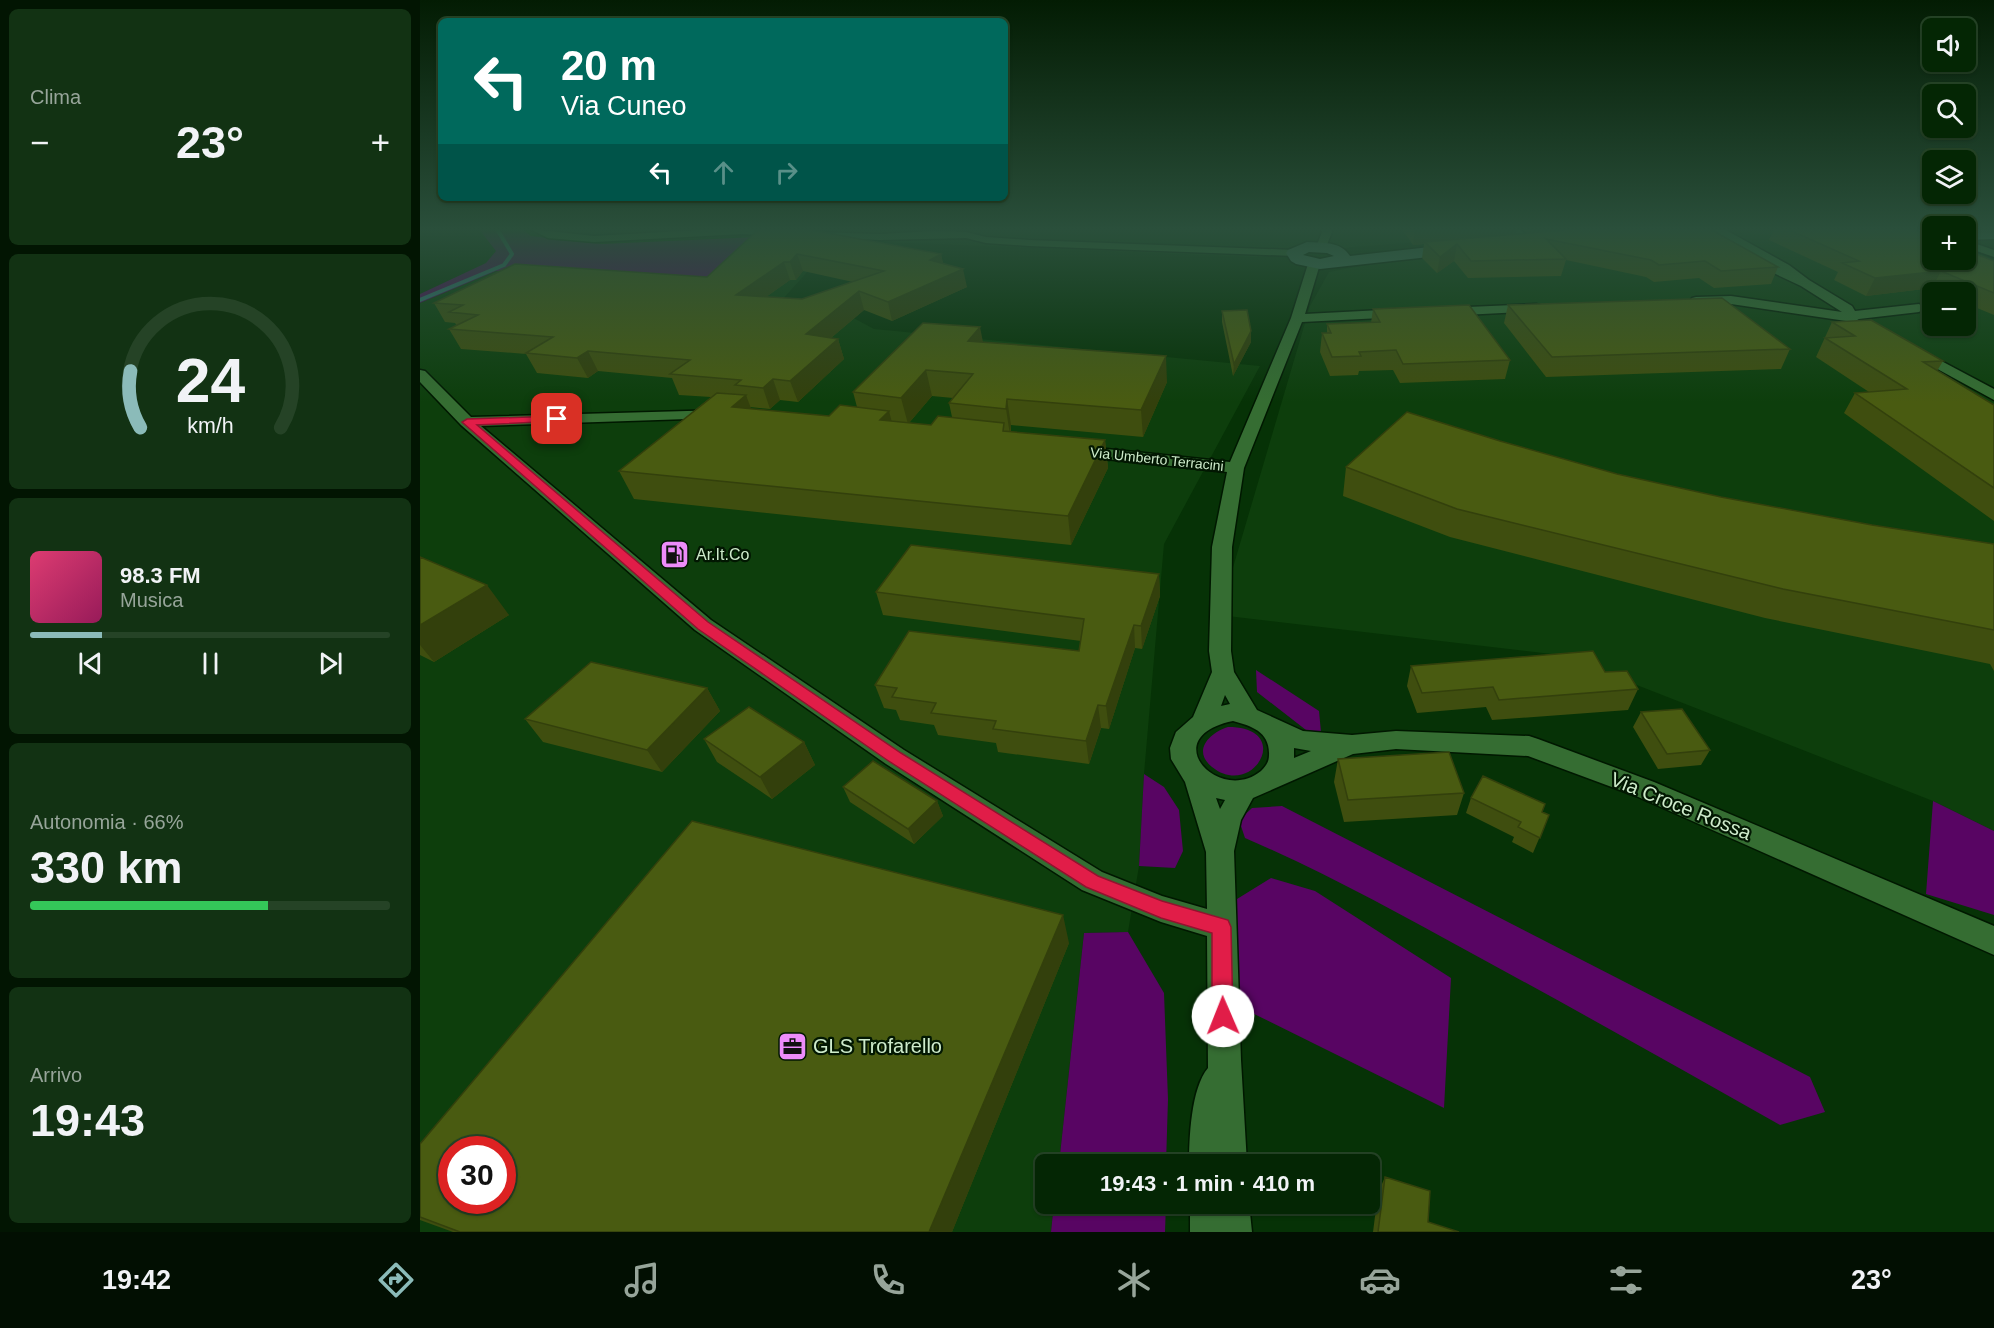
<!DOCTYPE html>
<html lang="it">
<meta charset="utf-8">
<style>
:root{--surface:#042604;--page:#123213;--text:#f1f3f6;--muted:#97a59a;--line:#254326;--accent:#8bbbb9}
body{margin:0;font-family:Arial,sans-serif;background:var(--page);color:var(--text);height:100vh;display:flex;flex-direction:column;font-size:22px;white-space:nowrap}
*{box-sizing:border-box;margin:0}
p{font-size:20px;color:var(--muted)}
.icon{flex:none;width:33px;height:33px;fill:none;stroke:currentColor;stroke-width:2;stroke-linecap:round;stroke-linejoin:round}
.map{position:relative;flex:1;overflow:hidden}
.side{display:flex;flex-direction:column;gap:9px;padding:9px;background:#021502;width:420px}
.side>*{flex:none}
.guide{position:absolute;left:18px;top:18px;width:570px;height:183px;border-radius:9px;box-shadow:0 2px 4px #0004,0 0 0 2px var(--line);background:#00695c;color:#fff;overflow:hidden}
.tools{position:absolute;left:1502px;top:18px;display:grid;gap:12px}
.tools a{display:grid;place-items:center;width:54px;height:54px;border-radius:9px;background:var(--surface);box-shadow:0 2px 4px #0004,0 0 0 2px var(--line);font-size:30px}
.speed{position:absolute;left:18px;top:1136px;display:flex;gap:12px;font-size:30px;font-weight:700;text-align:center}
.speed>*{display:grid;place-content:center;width:78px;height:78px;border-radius:50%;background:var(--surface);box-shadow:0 2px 4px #0004,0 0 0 2px var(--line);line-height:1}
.speed .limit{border:9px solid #d22;background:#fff;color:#111}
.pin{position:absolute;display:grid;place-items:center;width:51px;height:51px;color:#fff;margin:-26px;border-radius:12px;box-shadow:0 3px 9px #0006}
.me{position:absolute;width:66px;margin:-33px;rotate:359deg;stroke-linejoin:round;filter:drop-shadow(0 0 4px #0008)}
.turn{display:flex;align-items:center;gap:21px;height:126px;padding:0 24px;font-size:27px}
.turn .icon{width:78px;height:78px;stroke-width:2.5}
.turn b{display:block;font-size:42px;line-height:51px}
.lanes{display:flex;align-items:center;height:57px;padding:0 24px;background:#0003;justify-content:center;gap:30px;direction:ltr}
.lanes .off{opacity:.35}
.big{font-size:45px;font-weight:700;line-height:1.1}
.side .card{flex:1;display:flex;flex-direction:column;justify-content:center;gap:9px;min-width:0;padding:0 21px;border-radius:9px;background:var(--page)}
.side .dial{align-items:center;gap:0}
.dial svg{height:156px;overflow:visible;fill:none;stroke:var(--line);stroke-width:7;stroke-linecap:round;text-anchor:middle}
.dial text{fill:var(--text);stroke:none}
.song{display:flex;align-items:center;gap:18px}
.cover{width:72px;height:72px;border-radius:9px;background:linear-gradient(135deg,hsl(340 70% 55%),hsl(330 70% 35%))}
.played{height:6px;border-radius:3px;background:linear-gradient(90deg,var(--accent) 20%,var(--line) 20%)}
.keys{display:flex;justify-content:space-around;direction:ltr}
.heat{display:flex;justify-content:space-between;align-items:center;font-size:33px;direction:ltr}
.charge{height:9px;border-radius:4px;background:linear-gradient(90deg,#34c759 66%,var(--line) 0)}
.trip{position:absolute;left:615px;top:1154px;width:345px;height:60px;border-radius:9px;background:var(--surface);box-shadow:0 2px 4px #0004,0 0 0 2px var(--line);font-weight:700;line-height:60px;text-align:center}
.tabs{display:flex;height:96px;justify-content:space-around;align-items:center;background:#020f02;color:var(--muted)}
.tabs .icon{width:42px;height:42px}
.tabs .on{color:var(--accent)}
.tabs b{font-size:27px;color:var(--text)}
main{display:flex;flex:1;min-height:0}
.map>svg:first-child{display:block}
.built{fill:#0d3e0c;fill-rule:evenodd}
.green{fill:#580563}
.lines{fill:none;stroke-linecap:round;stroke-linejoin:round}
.stream{stroke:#36767c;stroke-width:4}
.street-casing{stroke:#001800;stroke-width:3}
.secondary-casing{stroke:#001800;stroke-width:3}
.street{fill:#356d32;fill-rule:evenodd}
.secondary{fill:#467761;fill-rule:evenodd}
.wall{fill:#3f4e0f;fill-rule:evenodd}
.shaded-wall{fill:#33400c}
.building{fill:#495b11;stroke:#33400c;stroke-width:1.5;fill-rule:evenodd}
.route{fill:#e11d48;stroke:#92132f;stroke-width:1.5}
.labels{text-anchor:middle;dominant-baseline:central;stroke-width:4.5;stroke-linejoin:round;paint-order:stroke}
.far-street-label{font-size:14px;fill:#ceebcb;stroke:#021702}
.poi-label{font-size:16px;fill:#ceebcb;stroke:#021702;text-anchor:start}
.near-street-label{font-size:20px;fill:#ceebcb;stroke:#021702}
.near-poi-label{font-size:20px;fill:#ceebcb;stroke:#021702;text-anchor:start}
</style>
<main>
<section class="side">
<div class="card"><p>Clima</p>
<div class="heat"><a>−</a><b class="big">23°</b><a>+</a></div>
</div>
<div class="card dial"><svg viewBox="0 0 100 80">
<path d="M14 69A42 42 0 1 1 86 69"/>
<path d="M14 69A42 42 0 0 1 9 40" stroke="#8bbbb9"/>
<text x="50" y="56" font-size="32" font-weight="700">24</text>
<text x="50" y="72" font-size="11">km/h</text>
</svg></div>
<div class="card">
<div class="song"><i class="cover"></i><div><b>98.3 FM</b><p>Musica</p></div></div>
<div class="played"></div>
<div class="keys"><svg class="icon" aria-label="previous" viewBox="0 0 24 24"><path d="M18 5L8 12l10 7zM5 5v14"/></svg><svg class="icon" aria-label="pause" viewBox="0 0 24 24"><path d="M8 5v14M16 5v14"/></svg><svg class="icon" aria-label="next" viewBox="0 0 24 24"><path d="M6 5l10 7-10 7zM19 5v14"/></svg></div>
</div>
<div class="card"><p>Autonomia · 66%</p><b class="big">330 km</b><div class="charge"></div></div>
<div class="card"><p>Arrivo</p><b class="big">19:43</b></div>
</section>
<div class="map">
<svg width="1574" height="1232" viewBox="0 0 1574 1232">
<rect width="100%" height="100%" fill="#063206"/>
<!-- built -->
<path class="built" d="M102,229H1169L934,247L838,257L416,240L361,301L413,307L454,329L840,366L744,544L724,774L719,866L708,932L664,933L639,1164H626V1203H634L631,1232H0V303L76,271L284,286L322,236L182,244L111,236ZM32,1149H82V1200H32Z
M1379,229L1512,260H1545V248L1574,260V831L1513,801L1140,655L799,615L890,306L909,272L968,261ZM1512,292H1545V326H1512Z"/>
<!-- green -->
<path class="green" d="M59,229H102L111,236L182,244L338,237L284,286L76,271L0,303V294L66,263L76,251Z
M836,670L899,711L901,732L886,730L837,692Z
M808,727C875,727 833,800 792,767C772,751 789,733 808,727Z
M724,774L744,787L759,810L763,851L755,868L719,866Z
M1513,801L1574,831V915L1506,894Z
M862,806L1390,1077L1405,1112L1360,1125C1258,1067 1156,1010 1053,954C978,913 904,872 825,838L819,820L832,808Z
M851,878L895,891L1031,978L1024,1108L814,1004L817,899Z
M708,932L744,993L748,1099L746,1164H639L664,933Z
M634,1203H746L745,1232H631Z"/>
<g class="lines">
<!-- stream -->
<path class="stream" d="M0,300L84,265L92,254L77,229"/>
<defs>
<path id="street" d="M110,229L174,236L297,229L460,234L514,231L546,232L566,237L609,240L874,250L880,253L874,256L609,246L566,243L546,238L460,240L322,234L174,242L128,238Z
M900,229H910L912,232L906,247L901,250L896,247L902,232Z
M1089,229H1100L1108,237L1103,240Z
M1291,229H1304L1369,265L1389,280L1432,306L1435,311L1499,304L1505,308L1499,312L1439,319L1433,322L1311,304H1272L1270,301L1272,298L1276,297L1311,296L1422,312L1381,286L1328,261V257L1332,256L1346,261Z
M1545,240L1574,250V257L1545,247Z
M894,261L900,264L885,314L981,309L987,313L981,317L882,322L824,468L812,547L811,651L814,672L837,710L883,731L932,735L976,731L1109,736L1118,739L1234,782L1574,926V955L1216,796L1108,756L976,749L933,754L833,798L821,820L814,851L821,1060L827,1164H769C769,1139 771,1088 788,1068L787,936L741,922L662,890L466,764L275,630L41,425L0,382V370L5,371L51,417L303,410L306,413L303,416L298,418L61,426L291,620L484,750L682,872L742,896L787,909L786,852L765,782L751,759L750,748L756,732L773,717L792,672L789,651L792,547L807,472L658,456L650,451L658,446L810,462L871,318L888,264ZM805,695L810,704L801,706ZM813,721C832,726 850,732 849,755C849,762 846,766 841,771C799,805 735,737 813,721ZM874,748L891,751L874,758ZM796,798L805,800L800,809Z
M1116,304L1120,305L1122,308L1120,311L1024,316L1018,312L1024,308Z
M1495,347L1574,389V400L1490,354L1488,351Z
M770,1203H829L832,1232H770Z"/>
<path id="secondary" d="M1498,229H1512V236L1500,232Z
M1574,229V239L1545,240V230Z
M887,242C902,243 921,241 930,256L1045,243L1053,248L1045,253L900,269L876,264L871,261L866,253L868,250ZM889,252L907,253L914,256L900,259L883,255Z"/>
</defs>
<!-- street casing -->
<use href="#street" class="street-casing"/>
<!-- secondary casing -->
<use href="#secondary" class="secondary-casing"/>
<!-- street -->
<use href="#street" class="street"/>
<!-- secondary -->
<use href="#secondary" class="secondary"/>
</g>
<!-- wall -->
<path class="wall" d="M982,229H1096L1095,234L1107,233L1103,229H1290L1358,267L1351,284L1294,288L1279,278L1234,282L1226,277L1146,260L1141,276L1048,278L1034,261L1017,273L1002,258L1004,244L993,245Z
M1354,229H1493L1574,261V315L1545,303V292H1521L1512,288L1446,296L1414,280L1418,272L1349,240Z
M338,230L521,254L523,263L547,287L472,321L444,310L411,338L418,339L424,359L378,402L360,400L350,409L330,407L331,409L409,416L437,407L433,392L563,342L747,382L723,437L591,425V432L685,440L688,468L651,545L214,499L199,471L291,397L259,395L252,378L178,371L168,378L117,373L106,354L41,349L29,329L37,326L35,323L25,322L14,303L287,277ZM383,271L433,282L382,299L346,297L370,280H376ZM512,396L533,398L529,403L532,417L511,425L489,423Z
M1088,305L1370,349L1361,369L1126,377L1084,323Z
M953,309L1090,360L1085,379L980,383L973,370L939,371L938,375L910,376L900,352L902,333H907V324L951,323Z
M802,311L831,342L813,376L802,322Z
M1412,322L1523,361L1517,371L1574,405V521L1424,413L1435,393L1449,392L1396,357Z
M1080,441L1197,474L1301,497L1452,525L1574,544V671L1570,664L1345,618L1030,537L923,496L926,467Z
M0,557L89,615L14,662L0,655Z
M739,574L740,596L722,649L715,648L689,729L681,728L669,764L578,752L576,743L518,735L514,725L480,720L476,710L464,708L455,685L659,651L661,641L463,615L456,592Z
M991,666L1185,672L1218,689L1208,710L1072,720L1066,707L997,713L987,686Z
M287,688L300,711L242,772L123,742L105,719Z
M1221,712L1290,750L1281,765L1238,769L1213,727Z
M284,739L384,742L395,765L352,799L297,762Z
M918,759L1044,793L1037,815L924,822L914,782Z
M423,787L517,801L523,816L494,844L430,802Z
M1051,798L1122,812L1129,815L1113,853L1092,842L1094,837L1046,813Z
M649,943L532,1232H33L0,1220V1144Z
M965,1177L1008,1222L1039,1232H953L958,1193Z"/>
<!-- shaded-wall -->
<path class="shaded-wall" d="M995,229H1096L1095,236L1005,242L1004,244L993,245Z
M1111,229H1181L1109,235Z
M1037,244L1034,261L1017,273L1020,257Z
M377,254L383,271L376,280L370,262Z
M521,254L524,271L510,260Z
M364,262L370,280L323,313L316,295Z
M543,269L547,287L472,321L468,302Z
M1521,271L1512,288L1446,296L1455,278Z
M439,291L444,310L392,354L386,334Z
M560,327L565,352L548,341Z
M831,331V342L813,376L814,364Z
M418,339L424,359L378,402L370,381Z
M168,351L178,371L168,378L157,358Z
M746,356L747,382L723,437L721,410Z
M506,370L512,396L488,424L481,398Z
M353,379L360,400L350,409L343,388Z
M326,395L336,422L312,407Z
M587,399L591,425L590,435L586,409Z
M469,411L476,438L460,420Z
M685,440L688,468L651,545L648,516Z
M739,574L740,596L722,649L721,626Z
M67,585L89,615L14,662L0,645V625Z
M714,625L715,648L689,729L686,706Z
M287,688L300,711L242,772L227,750Z
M678,705L681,728L669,764L666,741Z
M384,742L395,765L352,799L340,777Z
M517,801L523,816L494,844L488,829Z
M643,915L649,943L532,1232H509Z"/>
<!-- building -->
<path class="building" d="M386,229L521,254L510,260L543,269L468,302L439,291L386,334L418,339L370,381L353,379L343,388L315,385L321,380L250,374L270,360L168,351L157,358L106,353L133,337L29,329L58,315L29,312L43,305L14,303L95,264L287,277L338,230ZM377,254L464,271L382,299L316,295L364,262H370Z
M1156,229H1290L1358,267L1301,271L1285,261L1239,265L1231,260L1126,239L1146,259L1051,261L1037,244L1020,257L1005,242Z
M1367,229H1493L1512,237V260H1545V250L1574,261V293L1521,271L1455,278L1422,263L1439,261Z
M1302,298L1370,349L1132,357L1088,305Z
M1049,305L1090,360L983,364L976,350L939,352L941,356L912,357L902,333H911L907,324L960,322L953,309Z
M827,310L831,331L814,364L802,311Z
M1451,320L1523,361L1503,362L1574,405V488L1435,393L1487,389L1405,338L1435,336L1412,322Z
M503,323L560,327L548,341L746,356L721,410L587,399L586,409L529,403L553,374L506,370L481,398L433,392Z
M297,393L326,395L312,407L409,416L420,405L469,411L460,420L511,425L518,416L584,423L583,431L685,440L648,516L199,471Z
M987,412L1080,441L1197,474L1301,497L1452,525L1574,544V630L1363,589L1037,509L926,467Z
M491,545L739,574L721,626L714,625L686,706L678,705L666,741L573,729L576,721L511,713L516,703L472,697L477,688L455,685L489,631L659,651L664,619L456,592Z
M0,557L67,585L0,625Z
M1173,651L1185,672L1207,671L1218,689L1079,700L1073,687L1002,693L991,666Z
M171,662L287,688L227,750L105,719Z
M329,707L384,742L340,777L284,739Z
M1262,709L1290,750L1247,754L1221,712Z
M1029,752L1044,793L928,800L918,759Z
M453,761L517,801L488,829L423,787Z
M1063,776L1125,804L1122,812L1129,815L1120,838L1098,827L1101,822L1051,798Z
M272,821L643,915L509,1232H40L0,1217V1144ZM32,1149H82V1200H32Z
M965,1177L1010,1191L1008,1222L1039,1232H958Z"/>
<!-- sky -->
<linearGradient id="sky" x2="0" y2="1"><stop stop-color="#031c03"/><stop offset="0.57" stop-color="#2a4f3b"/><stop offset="1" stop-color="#2a4f3b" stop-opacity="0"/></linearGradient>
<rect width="1574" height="402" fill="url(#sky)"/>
<!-- route -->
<path class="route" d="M137,416L142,419L140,421L57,425L288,622L481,753L678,876L742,901L808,920L811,927L813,1016L810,1023L803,1026L795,1023L792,1016V933L741,918L666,887L470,762L278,629L42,422L47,419Z"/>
<!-- icons -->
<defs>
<symbol id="fuel-square" viewBox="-11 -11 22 22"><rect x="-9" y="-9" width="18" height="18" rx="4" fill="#ed8cfa" stroke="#021702"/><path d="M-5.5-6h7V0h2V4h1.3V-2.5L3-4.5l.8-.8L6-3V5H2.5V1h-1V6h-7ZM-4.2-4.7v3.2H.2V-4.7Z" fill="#111"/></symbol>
<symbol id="office-square" viewBox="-11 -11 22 22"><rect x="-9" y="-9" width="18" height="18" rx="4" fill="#ed8cfa" stroke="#021702"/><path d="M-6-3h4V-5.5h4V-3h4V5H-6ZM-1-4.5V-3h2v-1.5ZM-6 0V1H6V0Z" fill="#111"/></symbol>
</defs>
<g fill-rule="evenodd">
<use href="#fuel-square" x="238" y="538" width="33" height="33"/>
<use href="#office-square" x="356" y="1030" width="33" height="33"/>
</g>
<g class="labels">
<!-- far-street labels -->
<g class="far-street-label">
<text transform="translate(737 459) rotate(6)">Via Umberto Terracini</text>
</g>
<!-- poi labels -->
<g class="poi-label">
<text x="276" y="554">Ar.It.Co</text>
</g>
<!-- near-street labels -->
<g class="near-street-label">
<text transform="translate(1261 806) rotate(22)">Via Croce Rossa</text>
</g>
<!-- near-poi labels -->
<g class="near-poi-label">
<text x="393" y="1046">GLS Trofarello</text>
</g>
</g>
</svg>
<div class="tools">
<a><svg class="icon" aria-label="sound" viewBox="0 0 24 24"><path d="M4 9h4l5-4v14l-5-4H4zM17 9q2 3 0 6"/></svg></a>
<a><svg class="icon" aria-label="search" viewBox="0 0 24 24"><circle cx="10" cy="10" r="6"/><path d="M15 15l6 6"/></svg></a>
<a><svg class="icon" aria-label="layers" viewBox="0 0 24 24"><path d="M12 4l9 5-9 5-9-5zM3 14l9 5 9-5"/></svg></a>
<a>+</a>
<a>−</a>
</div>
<div class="speed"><div class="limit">30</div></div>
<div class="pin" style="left:137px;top:419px;background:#d93025"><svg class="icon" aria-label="arrive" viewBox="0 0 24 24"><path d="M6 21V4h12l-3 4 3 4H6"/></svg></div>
<svg class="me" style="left:803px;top:1016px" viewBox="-20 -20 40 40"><circle r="19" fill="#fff"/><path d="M0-13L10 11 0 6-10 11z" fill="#e11d48"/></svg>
<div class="trip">19:43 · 1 min · 410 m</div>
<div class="guide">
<div class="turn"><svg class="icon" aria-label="left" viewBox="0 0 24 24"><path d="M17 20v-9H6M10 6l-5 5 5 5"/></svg><div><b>20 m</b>Via Cuneo</div></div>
<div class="lanes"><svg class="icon" aria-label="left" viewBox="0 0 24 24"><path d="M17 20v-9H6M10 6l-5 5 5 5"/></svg><svg class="icon off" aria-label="ahead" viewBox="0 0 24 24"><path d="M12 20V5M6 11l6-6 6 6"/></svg><svg class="icon off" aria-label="right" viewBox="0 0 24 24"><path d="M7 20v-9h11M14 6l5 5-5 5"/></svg></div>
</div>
</div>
</main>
<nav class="tabs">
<b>19:42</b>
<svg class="icon on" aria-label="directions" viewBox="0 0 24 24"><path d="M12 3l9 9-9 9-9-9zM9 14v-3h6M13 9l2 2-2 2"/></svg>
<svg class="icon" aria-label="music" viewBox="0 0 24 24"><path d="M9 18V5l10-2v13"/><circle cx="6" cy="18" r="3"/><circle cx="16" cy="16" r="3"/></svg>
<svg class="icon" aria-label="phone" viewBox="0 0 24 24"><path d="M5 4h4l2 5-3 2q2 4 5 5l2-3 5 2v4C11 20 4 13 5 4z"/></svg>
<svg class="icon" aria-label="climate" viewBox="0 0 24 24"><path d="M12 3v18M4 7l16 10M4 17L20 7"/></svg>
<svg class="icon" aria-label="car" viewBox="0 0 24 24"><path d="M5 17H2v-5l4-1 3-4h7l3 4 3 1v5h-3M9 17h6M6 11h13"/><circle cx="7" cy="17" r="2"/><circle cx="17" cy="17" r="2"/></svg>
<svg class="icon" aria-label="filters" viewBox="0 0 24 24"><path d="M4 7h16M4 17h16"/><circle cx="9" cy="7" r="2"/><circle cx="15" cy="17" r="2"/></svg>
<b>23°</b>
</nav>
